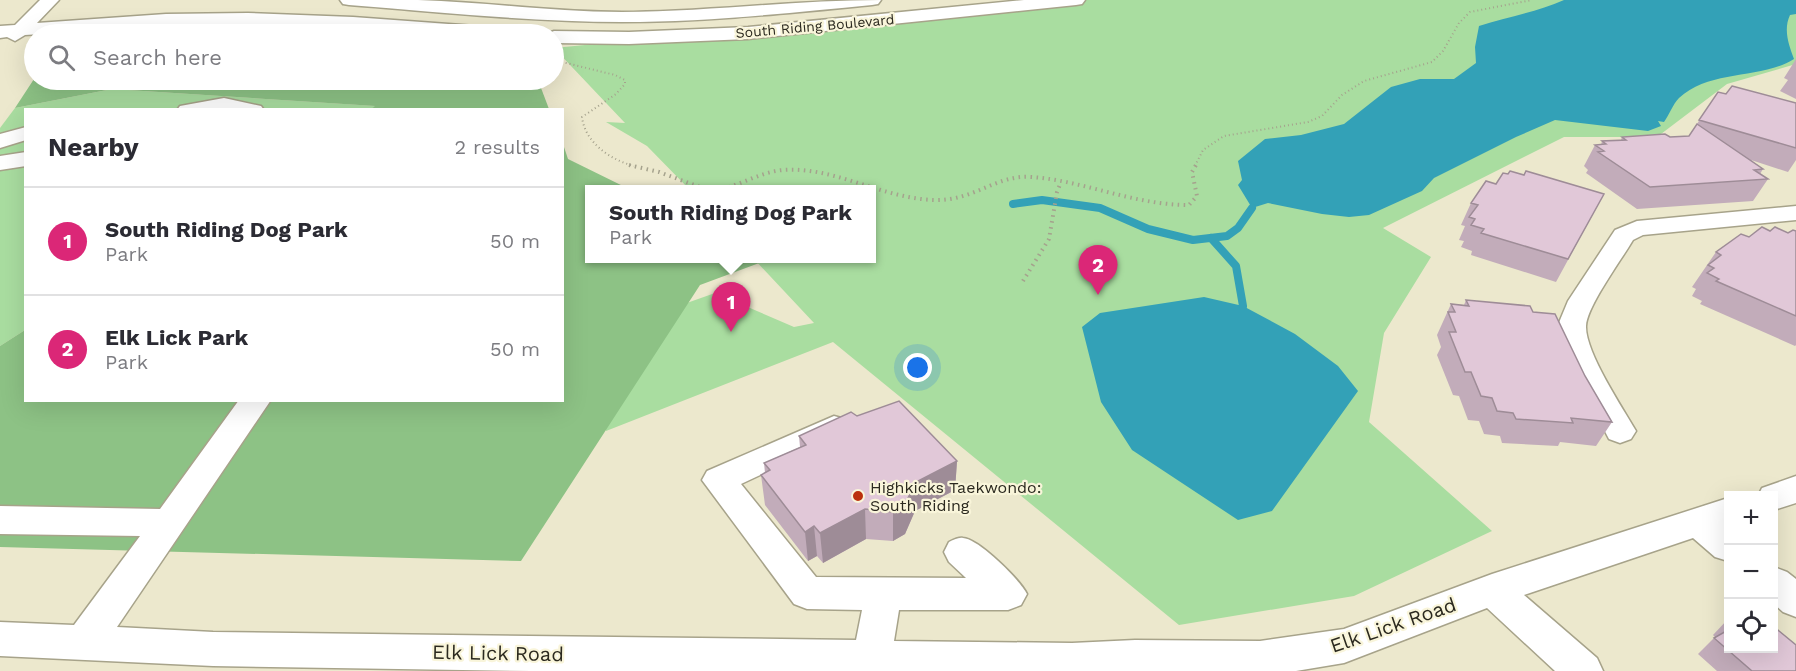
<!DOCTYPE html>
<html lang="en">
<head>
<meta charset="utf-8">
<style>
  :root { --surface:#fff; --page:#f7f7f7; --text:#2b2b33; --muted:#7c7c81; --line:#e1e1e2; --accent:#db2777 }
  body { margin:0; font-family:"Work Sans",sans-serif; background:var(--page); color:var(--text) }
  .controls { position:absolute; right:18px; bottom:18px; display:grid; overflow:hidden; border-radius:0px; box-shadow:0 6px 24px #0002 }
  .controls button { width:54px; height:54px; display:grid; place-items:center; padding:0; border:0; border-bottom:2px solid var(--line); background:var(--surface); color:var(--text); font:30px sans-serif }
  .you { position:absolute; left:918px; top:368px; width:21px; height:21px; margin:-15px; border:4px solid #fff; border-radius:50%; background:#1a73e8; box-shadow:0 0 0 9px #1a73e833 }
  .badge { display:grid; place-items:center; width:39px; height:39px; border-radius:50%; background:var(--accent); color:#fff; font-size:20px; font-weight:700 }
  .pin { position:absolute; translate:-50% -50px; filter:drop-shadow(0 2px 3px #0008) }
  .pin::after { content:''; position:absolute; top:32px; width:21px; height:18px; background:inherit; clip-path:polygon(0 0,100% 0,50% 100%) }
  .popup { position:absolute; left:585px; top:185px; width:291px; height:78px; box-sizing:border-box; display:grid; place-content:center; border-radius:0px; background:var(--surface); filter:drop-shadow(0 2px 4px #0005); font-size:20px; white-space:nowrap; color:var(--muted) }
  .popup b { font-size:22px; color:var(--text) }
  .popup::after { content:''; position:absolute; left:50%; top:100%; margin-left:-12px; border:12px solid transparent; border-top-color:var(--surface) }
  .list { margin:0; padding:0; list-style:none }
  h2 { display:flex; justify-content:space-between; align-items:center; height:78px; margin:0; padding:0 24px; font-size:26px }
  h2 small { font-size:20px; font-weight:400; color:var(--muted) }
  .list li { display:grid; grid-template-columns:39px 1fr auto; gap:18px; align-items:center; box-sizing:border-box; height:108px; padding:0 24px; border-top:2px solid var(--line) }
  .list b { display:block; font-size:22px; white-space:nowrap }
  .list p { margin:0; font-size:20px; white-space:nowrap; color:var(--muted) }
  .list em { font-size:20px; font-style:normal; color:var(--muted) }
  .icon { flex:none; width:33px; height:33px; fill:none; stroke:currentColor; stroke-width:2; stroke-linecap:round; stroke-linejoin:round }
  .map { position:relative; flex:none; width:1796px; height:671px; overflow:hidden }
  .search { position:absolute; background:var(--surface); box-shadow:0 6px 24px #0002; left:24px; top:24px; width:540px; height:66px; display:flex; align-items:center; gap:15px; box-sizing:border-box; padding:0 21px; border-radius:33px; color:var(--muted); font-size:22px }
  .panel { position:absolute; background:var(--surface); box-shadow:0 6px 24px #0002; left:24px; top:108px; width:540px; height:294px; border-radius:0px }
  .map>svg:first-child { display:block }
</style>
</head>
<body>
<div class="map">
<svg width="1796" height="671" viewBox="0 0 1796 671">
  <rect width="100%" height="100%" fill="#ece8cd"/>
  <path fill="#a9dda0" d="M1046,0H1796V64L1727,84L1657,137H1564L1383,228L1431,257L1384,333L1369,422L1492,531L1354,596L1179,625L833,342L606,431L591,337L715,293L794,327L814,323L754,259L872,258V190L689,189L647,146L606,122L625,123L554,48Z
    M112,89L376,106L370,110H26L25,330L0,346V128L15,108Z"/>
  <path fill="#8dc285" d="M34,79L538,80L549,109L370,110L375,106L112,89L15,108Z
    M563,144L568,159L629,189L590,190V258L770,259L700,285L521,561L0,547V346L25,330L26,400H562Z"/>
  <path fill="#33a1b7" d="M1564,0H1796V14L1790,15C1783,30 1789,45 1794,59C1760,80 1710,69 1679,98C1673,104 1669,115 1664,122L1658,121L1661,126L1648,131L1555,120L1516,137L1434,178L1422,191L1369,215L1349,217L1322,214L1268,203L1252,208L1238,185L1242,180L1238,161L1265,139L1301,135L1344,124L1391,87L1420,79H1454L1476,63L1475,47L1479,26C1507,17 1537,12 1564,0Z
    M1204,297L1243,306L1295,334L1338,366L1358,391L1272,511L1238,520L1132,450L1101,402L1082,327L1100,313Z"/>
  <g fill="none" stroke-linecap="round" stroke-linejoin="round">
    <path stroke="#33a1b7" stroke-width="8" d="M1013,204L1042,200L1100,208L1148,229L1193,240L1227,236L1238,228L1252,208
      M1211,238L1236,266L1243,306"/>
    <defs>
      <path id="minor" d="M40,0H59L37,23L166,14L248,13L353,17L503,28L510,30L512,34H430L290,24H207L41,34L25,35L15,41L7,37L0,38V26L15,25Z
        M340,0C366,0 392,0 418,0C486,2 553,12 622,12C708,12 794,0 881,0L878,4L872,5C789,13 706,22 622,22C531,22 440,12 349,5L343,4Z
        M1024,0H1085L1082,4L1076,5L748,39L629,44L554,43V34H546L554,31L629,32L748,27Z
        M224,98L261,106L264,110H177L180,106Z
        M26,127V140L0,148V134Z
        M26,152V166L0,170V156Z
        M1796,206V220L1643,235L1633,240C1622,259 1587,306 1586,326C1585,352 1622,407 1636,431L1631,439L1620,443L1609,439L1562,349L1558,325L1568,301L1615,230L1637,221Z
        M239,400H271L117,627L213,632L856,640L862,610L807,609L794,604L702,480L707,471L834,416L845,419L850,427L845,435L741,484L816,577L966,578L949,562L944,552L949,542C953,540 959,537 963,538C979,539 1020,580 1027,594L1021,605L1008,610H899L894,641L1072,643L1135,640L1260,641L1344,629L1492,574L1728,498V561L1715,557L1693,538L1524,595L1597,658L1603,671H1555L1487,608L1344,663L1296,671H531L213,666L0,656V622L74,625L140,536L0,534V506L160,509Z
        M1796,476V503L1774,510V496H1758L1762,488Z
        M1774,567L1787,572L1796,579V617L1783,612L1774,604Z"/>
    </defs>
    <use href="#minor" stroke="#a7a38a" stroke-width="3"/>
    <path stroke="#a5a28d" stroke-width="2" stroke-dasharray="1 3" stroke-linecap="butt" d="M554,60L615,75L625,80V84L616,94L582,117C585,143 611,160 634,166
      M1195,166L1203,150L1224,136L1308,122L1322,116L1342,95L1364,81L1432,62L1443,51L1459,23L1470,12L1532,0"/>
    <path stroke="#a5a28d" stroke-width="4" stroke-dasharray="1.5 4.5" stroke-linecap="butt" d="M629,165L659,172L708,190
      M717,190C739,186 760,172 783,170C834,166 883,199 935,200C974,201 997,174 1032,177C1085,181 1133,205 1189,205L1197,196L1192,172L1196,165
      M1023,281L1049,239L1057,192L1061,182"/>
    <use href="#minor" fill="#fff" fill-rule="evenodd"/>
  </g>
  <path fill="#c2acba" d="M1796,59V99L1780,91L1788,80L1784,78Z
    M1718,92L1726,94L1796,103V160L1788,172L1751,160L1763,169L1760,174L1768,179L1753,201L1637,209L1586,173L1588,170L1584,166L1595,145H1601L1602,141L1621,140L1622,137H1670L1689,136Z
    M1508,174L1524,175L1604,194L1556,282L1471,255L1472,251L1461,247L1464,241L1459,240L1465,226L1461,225L1471,203Z
    M1770,231L1788,233L1796,231V345L1795,346L1700,304L1702,301L1692,296L1696,289L1692,287L1716,252L1749,237Z
    M1466,300L1533,312L1585,376L1612,422L1596,446L1560,442L1558,446L1502,443L1500,436L1484,434L1479,421L1468,420L1459,396L1453,395L1437,355L1441,347L1437,335L1451,304L1464,305Z
    M857,416L957,461L955,490L915,511L905,534L893,541L866,539L823,563L817,556L808,561L765,505L761,475L765,473L764,463L800,447L799,436Z
    M1728,619V648L1796,671H1717L1698,654L1715,637L1713,635Z"/>
  <path fill="#9e8c97" d="M957,461L955,490L915,511L905,534L893,541V512L916,482Z
    M865,509L866,539L823,563L820,533Z
    M814,526L817,556L808,561L805,532Z"/>
  <path fill="#e1c8d8" stroke="#9e8c97" stroke-width="1.5" d="M1732,86L1796,103V148L1699,120L1718,92L1726,94Z
    M1697,124L1763,169L1754,170L1768,179L1650,187L1598,152L1604,151L1595,145L1606,144L1602,141L1626,140L1622,137L1665,134L1670,137L1689,136Z
    M1510,171L1524,175L1526,171L1604,194L1568,259L1481,233L1484,229L1471,225L1475,219L1469,217L1478,205L1471,203L1486,181L1496,184L1503,173L1508,174Z
    M1762,227L1770,231L1775,227L1788,233L1793,230L1796,231V316L1716,281L1719,279L1707,273L1714,268L1708,265L1721,255L1716,252L1741,234L1749,237Z
    M1466,300L1530,306L1533,312L1555,314L1585,376L1612,422L1571,418L1573,423L1516,419L1513,413L1497,411L1492,398L1481,396L1471,372H1465L1449,332H1456L1448,312H1455L1451,304L1469,306Z
    M899,401L957,461L916,482L905,504L893,512L865,509L820,533L814,526L805,532L761,475L770,470L764,463L806,445L799,436L851,412L857,416Z
    M1773,626L1796,645V671H1752L1714,638L1728,630V648H1773Z"/>
  <circle fill="#bb300d" stroke="#f9f5da" stroke-width="2" cx="858" cy="496" r="6"/>
  <g text-anchor="middle" stroke-width="4.5" stroke-linejoin="round" paint-order="stroke">
    <g font-size="14" fill="#2b291f" stroke="#f9f5da">
      <text transform="translate(815 26) rotate(-5)" y="5">South Riding Boulevard</text>
    </g>
    <g font-size="16" fill="#2b291f" stroke="#f9f5da" text-anchor="start">
      <text x="870" y="493">Highkicks Taekwondo:<tspan x="870" dy="18">South Riding</tspan></text>
    </g>
    <g font-size="20" fill="#2b291f" stroke="#f9f5da">
      <text transform="translate(1393 625) rotate(-19)" y="7">Elk Lick Road</text>
      <text transform="translate(498 653) rotate(1)" y="7">Elk Lick Road</text>
    </g>
  </g>
</svg>
<div class="controls">
<button>+</button>
<button>−</button>
<button><svg class="icon" aria-label="locate" viewBox="0 0 24 24"><circle cx="12" cy="12" r="6"/><path d="M12 2v4M12 18v4M2 12h4M18 12h4"/></svg></button>
</div>
<div class="you"></div>
<div class="pin badge" style="left:731px;top:332px">1</div>
<div class="popup"><b>South Riding Dog Park</b>Park</div>
<div class="pin badge" style="left:1098px;top:295px">2</div>
<div class="search"><svg class="icon" aria-label="search" viewBox="0 0 24 24"><circle cx="10" cy="10" r="6"/><path d="M15 15l6 6"/></svg>Search here</div>
<section class="panel">
<h2>Nearby<small>2 results</small></h2>
<ul class="list">
<li><span class="badge">1</span><div><b>South Riding Dog Park</b><p>Park</p></div><em>50 m</em></li>
<li><span class="badge">2</span><div><b>Elk Lick Park</b><p>Park</p></div><em>50 m</em></li>
</ul>
</section>
</div>
</body>
</html>
